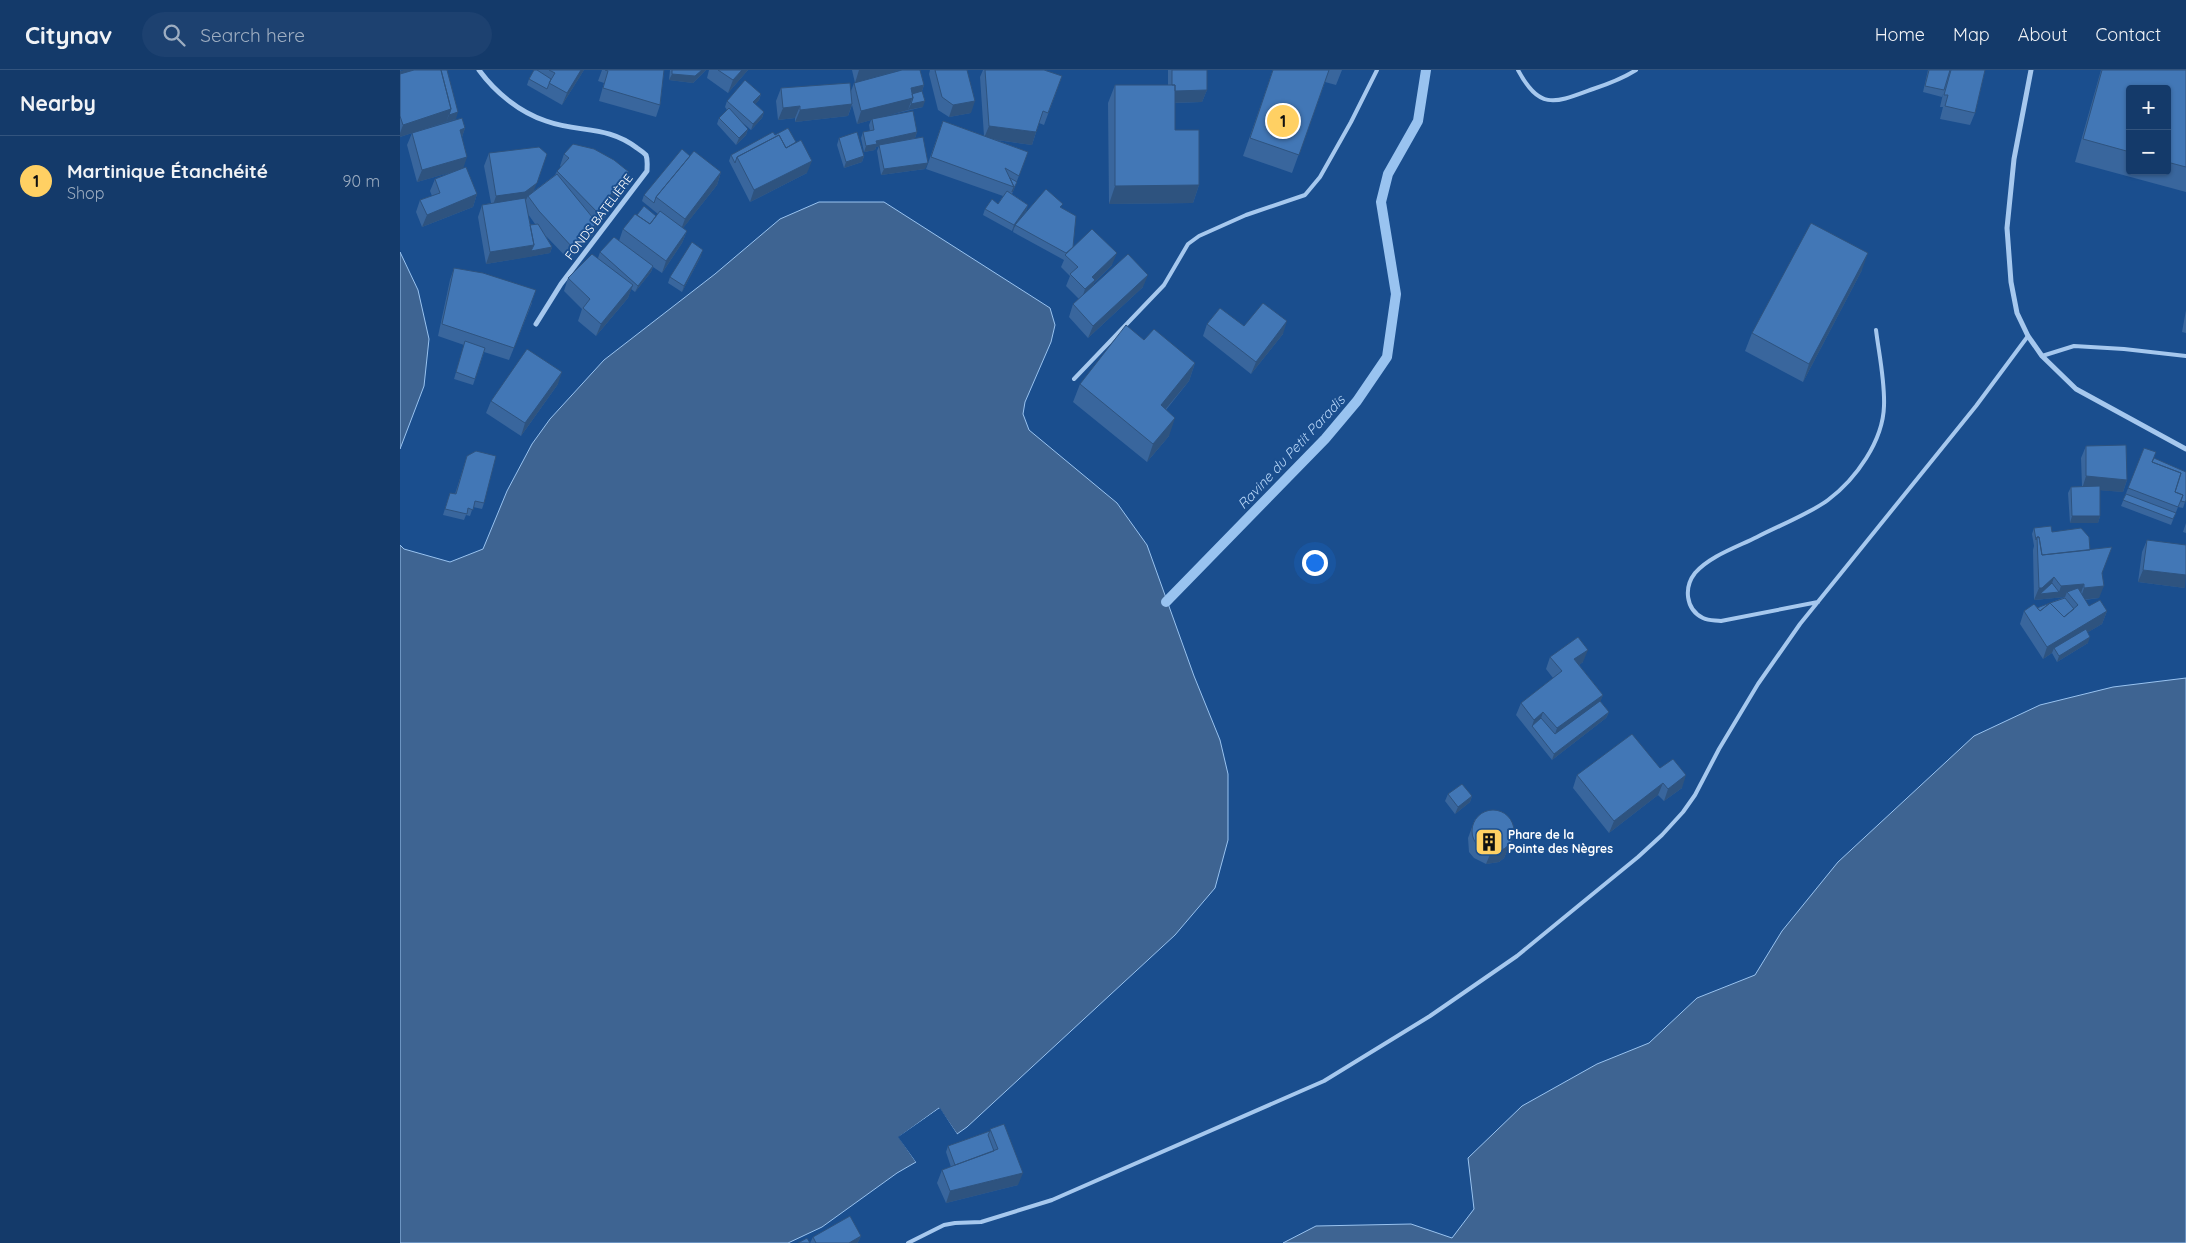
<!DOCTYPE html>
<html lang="en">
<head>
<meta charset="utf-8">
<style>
  :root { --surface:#143a6a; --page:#1d4170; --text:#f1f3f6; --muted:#9dadc1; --line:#33547e; --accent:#ffd063 }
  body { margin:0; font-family:Quicksand,sans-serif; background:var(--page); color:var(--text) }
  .controls { position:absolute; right:15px; top:15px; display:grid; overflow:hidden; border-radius:5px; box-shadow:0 1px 4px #0004 }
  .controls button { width:45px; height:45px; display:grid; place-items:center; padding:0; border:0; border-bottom:1px solid var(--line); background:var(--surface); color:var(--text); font:25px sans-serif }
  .you { position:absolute; left:914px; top:492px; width:18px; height:18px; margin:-12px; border:4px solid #fff; border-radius:50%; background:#1a73e8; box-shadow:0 0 0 8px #1a73e833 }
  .badge { display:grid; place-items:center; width:32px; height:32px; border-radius:50%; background:var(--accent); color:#111; font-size:16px; font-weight:700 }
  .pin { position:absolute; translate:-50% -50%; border:2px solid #fff; box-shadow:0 1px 5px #0006 }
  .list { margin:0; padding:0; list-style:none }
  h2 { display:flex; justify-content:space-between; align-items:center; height:65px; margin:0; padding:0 20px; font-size:21px }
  h2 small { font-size:16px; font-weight:400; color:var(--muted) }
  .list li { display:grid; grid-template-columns:32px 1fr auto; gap:15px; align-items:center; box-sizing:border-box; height:90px; padding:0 20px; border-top:1px solid var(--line) }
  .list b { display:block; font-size:19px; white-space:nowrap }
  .list p { margin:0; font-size:16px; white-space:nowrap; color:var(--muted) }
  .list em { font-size:16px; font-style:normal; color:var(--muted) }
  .icon { flex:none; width:28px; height:28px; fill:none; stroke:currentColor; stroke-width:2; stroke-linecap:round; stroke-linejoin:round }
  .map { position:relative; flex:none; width:1786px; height:1173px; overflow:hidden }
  header { display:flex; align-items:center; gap:30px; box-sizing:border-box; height:70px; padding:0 25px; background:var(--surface); border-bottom:1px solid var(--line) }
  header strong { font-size:24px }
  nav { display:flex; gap:28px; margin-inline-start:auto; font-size:18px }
  .search { width:350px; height:45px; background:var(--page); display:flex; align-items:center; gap:12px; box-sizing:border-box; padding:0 18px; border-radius:28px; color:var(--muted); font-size:19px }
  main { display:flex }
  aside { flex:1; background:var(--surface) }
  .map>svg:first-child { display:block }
</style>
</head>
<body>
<header>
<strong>Citynav</strong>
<div class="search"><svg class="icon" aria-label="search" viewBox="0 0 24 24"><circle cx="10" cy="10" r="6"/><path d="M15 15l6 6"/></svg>Search here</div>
<nav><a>Home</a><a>Map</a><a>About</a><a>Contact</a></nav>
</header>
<main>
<aside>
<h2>Nearby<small></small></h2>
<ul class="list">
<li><span class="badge">1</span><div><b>Martinique Étanchéité</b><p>Shop</p></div><em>90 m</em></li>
</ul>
</aside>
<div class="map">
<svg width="1786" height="1173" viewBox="0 0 1786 1173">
  <rect width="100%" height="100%" fill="#1a4e8e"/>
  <path fill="#3e6492" stroke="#99c3f0" d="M419,132H484L650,238L655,255L651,272L625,332L623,344L629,360L717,433L747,475L794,606L820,670L828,704V770L815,818L775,865L567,1057L557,1064L539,1038L499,1067L516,1092L497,1103L422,1157L388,1173H0V475L4,479L50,492L83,479L107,421L132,374L150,349L204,290L315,204L380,149Z
    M0,182L18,220L29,269L24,316L0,379Z
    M1786,608V1173H883L916,1156L1011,1154L1052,1168L1074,1139L1068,1088L1122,1036L1197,994L1249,973L1297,928L1355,905L1382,861L1438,792L1574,666L1640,635L1713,617Z"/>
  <path fill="#1a4e8e" d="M540,1038L557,1064L555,1065L539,1042L511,1061L502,1068L518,1091L516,1092L498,1067Z"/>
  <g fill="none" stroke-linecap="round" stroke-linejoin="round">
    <path stroke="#99c3f0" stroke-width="10" d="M766,532L925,369L957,331L987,287L996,224L981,132L988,104L1018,51L1026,0"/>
    <path stroke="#a6c8ee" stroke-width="4" d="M1118,0C1140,41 1155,33 1193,19C1208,14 1222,9 1236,0
      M1642,286L1674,276L1724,279L1786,286
      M674,309L764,215L788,174L799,166L846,145L905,125L920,107L951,52L977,0
      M1418,532L1321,551C1315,550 1309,551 1303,548C1285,539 1284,517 1295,503C1310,486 1337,477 1357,467C1378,456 1409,444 1428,430C1456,409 1483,371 1484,336C1485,311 1479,284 1476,260
      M508,1173L544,1155L555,1153L581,1152L652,1130L924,1011L1030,946L1117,886L1238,787L1262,765L1283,742L1295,725L1319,679L1358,614L1400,554L1576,336L1628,266"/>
    <path stroke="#a6c8ee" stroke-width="5" d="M79,0C95,22 119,42 146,51C179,63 207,55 237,78C240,80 244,83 246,85C248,90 247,96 247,101L161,214L136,254
      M1631,0L1614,89L1607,158L1611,212L1617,243L1628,266L1642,286L1676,319L1786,379"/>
  </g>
  <path fill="#39669d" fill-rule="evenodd" d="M0,0L56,49L13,63L65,58L62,67L63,98L77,124L73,137L22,157L16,142L20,130L32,126L30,121L35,109L52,102L17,112L7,75L12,63L0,67Z
    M134,0H184L162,35L127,15L129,9Z
    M202,0H264L260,35L256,47L199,31L204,13L198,11Z
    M270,0H306L293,13L269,10Z
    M309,0H348L328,23L307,8Z
    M452,0H499L455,13Z
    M530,0H567L571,43L549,47L538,40L529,4Z
    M583,0H644L662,6L644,55L639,53L632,75L596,70L628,82L612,124L628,135L626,141L620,149L661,138L673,177L712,195L694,213L693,216L743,217L688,268L669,247L673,234L679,229L666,216L670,206L661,197L664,190L613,162L614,157L612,161L583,145L585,139L598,134L603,126L526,99L543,51L584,66L580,7Z
    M768,0H807V20L802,32L775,33V60L799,115L793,133L709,134L708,33L715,15H768Z
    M873,0H942L936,15L925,12L892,103L843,86Z
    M1528,0H1585L1575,43L1570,55L1540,49L1543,37H1540L1543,24L1542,27L1523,22Z
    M1701,0H1786V122L1675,92ZM1730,19H1767V101H1730Z
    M454,13L524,15L522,21L523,37L481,47L517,62L515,68L525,99L481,105L477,81L479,76L476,77L475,80L464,82L461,68L463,62L470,61L469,55L471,50L457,54L452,35L448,46L395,52V48L378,50L376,31L381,18L451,21Z
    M361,24L359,30L355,34L364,42L362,48L351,60L342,52L348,59L346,65L336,75L317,54L319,48L327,40L325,37L327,31Z
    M375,65L407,103L350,132L329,91L331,85Z
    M439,68L464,86L462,92L444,98L437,75Z
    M89,83L134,121L155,105L157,101L161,97L160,96L164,84L224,114L211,130L213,132L208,144L196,156L193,165L169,190L146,166L152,177L150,183L86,194L78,147L82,135L91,133L84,96ZM128,144L135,154L130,155Z
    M290,86L321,102L317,115L283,158L287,161L282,173L262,203L253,197L251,202L235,222L231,219L228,228L196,266L178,251L182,239L164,221L168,208L198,188L200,182L219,171L223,159L237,145L256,146L258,144L242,131L244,125Z
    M301,186L282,222L268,213L270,207Z
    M54,198L132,233L109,290L84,282L73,315L54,309L64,275L38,266L50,210Z
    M1462,200L1403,312L1345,281L1352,263Z
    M1786,240V263L1782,262Z
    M807,254L883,264L851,304L803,266Z
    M744,270L795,293L789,311L766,340L769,366L747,392L673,332L680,314Z
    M158,314L121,366L86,343L91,331Z
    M1686,376L1727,410L1723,422L1700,420V446L1698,453H1670L1668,423L1671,417H1682L1681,388Z
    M1744,378L1754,388L1786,429L1783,438L1778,437L1771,455L1721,436Z
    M67,386L84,433L82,439L73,437L70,446L66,445L64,450L43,445L50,423L55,424Z
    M1786,453V463L1783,462Z
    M1634,458L1652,462L1690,480L1702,504L1699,528L1685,530L1689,536L1707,541L1702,554L1688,562V573L1657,592L1652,583L1643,589L1620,554L1624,541L1637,538L1665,527L1634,530L1633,480L1634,476L1632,464Z
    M1747,470L1785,518L1738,512L1742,482Z
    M1150,587L1183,592L1179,595L1203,625L1200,631L1209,642L1206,648L1152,690L1116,645L1121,633L1153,608L1146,599Z
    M1260,698L1282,718L1264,731L1258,725L1209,763L1173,718L1177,705Z
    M1048,724L1072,726L1070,732L1055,744L1045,731Z
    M1075,749L1114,764L1104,788L1099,792L1086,794L1074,788L1069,782L1068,768Z
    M590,1059L618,1115L546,1133L537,1113L542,1100L551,1097L546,1082L548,1076L590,1061Z
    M461,1166L458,1172L457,1173H410L413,1167Z"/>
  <path fill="#2e537f" d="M4,0H35L0,12V1Z
    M181,0H184L162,35L167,23Z
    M302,0H306L293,13L269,10L272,4Z
    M342,0H348L328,23L333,10Z
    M459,0H499L455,13Z
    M524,15L520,27L512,29L508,40L457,54L461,41L511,18Z
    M807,20L802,32L768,33L773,21Z
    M361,24L359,30L351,39L353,32Z
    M525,31L523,37L508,40L511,34Z
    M575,31L571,43L549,47L553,35Z
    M452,34L448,46L395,52L400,40Z
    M400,36L395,48L378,50L383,38Z
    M51,39L46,52L0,67V63L3,55Z
    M58,42L56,49L46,52L49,45Z
    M364,42L362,48L351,60L353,54Z
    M589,56L636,62L632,75L584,68Z
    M65,58L61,70L60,60Z
    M348,59L346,65L336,75L339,68Z
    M517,62L515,68L476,77L475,80L464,82L466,76L476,71Z
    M464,86L462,92L444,98L446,92Z
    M67,87L63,99L17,112L22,100Z
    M412,91L407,103L350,132L354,120Z
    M528,93L525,99L481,105L484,99Z
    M229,102L224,114L203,140L208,128Z
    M321,102L317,115L280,162L285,149Z
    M137,113L132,125L128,126L126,130L121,134L92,138L96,126Z
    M799,115L793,133L709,134L715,116Z
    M77,124L73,137L22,157L27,145Z
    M213,132L208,144L196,156L193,165L169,190L173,178L196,154L200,145Z
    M628,135L626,141L612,161L614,155Z
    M287,161L282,173L262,203L266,191Z
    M134,175L129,187L86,194L90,182Z
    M152,177L150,183L129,187L131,181Z
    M303,180L301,186L282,222L284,216Z
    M717,183L712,195L694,213L691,222L681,231L685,219L692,207Z
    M1468,183L1462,200L1403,312L1409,294Z
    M253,196L251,202L235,222L238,216Z
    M748,205L743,217L688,268L693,256Z
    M233,215L228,228L196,266L201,254Z
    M887,251L883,264L851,304L856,292Z
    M795,293L789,311L754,353L761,335Z
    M162,302L158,314L121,366L125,353Z
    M775,348L769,366L747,392L753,374Z
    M1686,406L1727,410L1723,422L1682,419Z
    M1672,446H1700L1698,453H1670Z
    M1743,500L1786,505L1785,518L1738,512Z
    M1654,507L1650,520L1659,522L1661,516L1684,514L1680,526L1667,522L1665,527L1634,530L1639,518Z
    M1704,516L1699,528L1680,530L1684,518Z
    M1707,541L1702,554L1656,581L1654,578L1652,583L1643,589L1647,577Z
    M1690,567L1688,573L1657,592L1659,586Z
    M1188,580L1183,592L1170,602L1174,589Z
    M1203,625L1198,638L1153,670L1157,658Z
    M1143,642L1139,655L1132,656L1134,650Z
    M1209,642L1206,648L1152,690L1154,684Z
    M1286,705L1282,718L1264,731L1268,719Z
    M1263,713L1258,725L1209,763L1214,751Z
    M1072,726L1070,732L1055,744L1058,737Z
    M1114,764L1104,788L1099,792L1086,794L1091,782Z
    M623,1103L618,1115L546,1133L550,1121Z
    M461,1166L458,1172L457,1173H449Z"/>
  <path fill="#4277b6" stroke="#2e537f" d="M14,0H41L51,39L3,55L0,46V4Z
    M41,0H47L58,42L49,45L51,39Z
    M134,0H137L151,9L147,19L129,9Z
    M149,0H181L167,23L149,13L155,3Z
    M205,0H264L260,35L203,18L208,1Z
    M272,0H302L295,6L272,4Z
    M318,0H342L333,10Z
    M502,0H520L524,15L511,18L513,28L461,41L454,13Z
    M535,0H567L575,31L553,35L542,27Z
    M585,0H644L662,6L648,43L643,41L636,62L589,56Z
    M772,0H807V20L775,21V15H772Z
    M873,0H929L899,85L850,68Z
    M1529,0H1550L1544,20L1525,16Z
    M1551,0H1585L1575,43L1545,36L1548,25H1544Z
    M1702,0H1786V97L1767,92V19H1730V82L1683,69Z
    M345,10L361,24L353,32L364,42L353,54L327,31Z
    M450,13L452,34L400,40V36L383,38L381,18Z
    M715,15H775V60H799V115L715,116Z
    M522,21L525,31L511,34L513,28L512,24Z
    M329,38L348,59L339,68L319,48Z
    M513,41L517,62L476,71L477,74L466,76L463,62L474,60L472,49Z
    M62,48L65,58L60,60L67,87L22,100L12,63Z
    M543,51L628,82L619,106L605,98L614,117L531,87Z
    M388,58L396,72L386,78L379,65L337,87L335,93L331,85L373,62L375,65Z
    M457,62L464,86L446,92L439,68Z
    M379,65L386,78L401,70L412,91L354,120L337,87Z
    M523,67L528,93L484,99L479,75Z
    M173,74L194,79L214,90L229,102L208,128L213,132L200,145L157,101L169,88L164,84Z
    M139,77L147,84L137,113L125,122L96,126L89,83Z
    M282,79L290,86L256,127L254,133L244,125Z
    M294,81L321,102L285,149L256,127Z
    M66,97L77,124L27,145L20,130L40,123L35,109Z
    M157,104L197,153L173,178L139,141L128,126Z
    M610,108L617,112L612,122L614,117Z
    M646,119L663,134L660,137L676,146L673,177L666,183L615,155Z
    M607,121L628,135L614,155L585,139L592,129L598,134Z
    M125,128L134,175L90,182L82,135Z
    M244,136L256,146L250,154L237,145Z
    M260,141L287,161L266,191L223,159L235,144L250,154Z
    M1411,153L1468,183L1409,294L1352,263Z
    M138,154L152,177L131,181L134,175L130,155Z
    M692,159L717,183L692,207L695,210L685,219L670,204L678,197L665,185Z
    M214,167L253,196L238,216L200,182Z
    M292,172L303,180L284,216L270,207Z
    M192,184L233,215L201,254L183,238L190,229L168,208Z
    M728,184L748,205L693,256L673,234Z
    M54,198L83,203L136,220L114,278L42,254Z
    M863,233L887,251L856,292L807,254L820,238L844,256Z
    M726,255L744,270L754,259L795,293L761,335L775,348L753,374L680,314Z
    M65,271L85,278L75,309L56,302Z
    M127,279L162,302L125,353L91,331Z
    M1726,375L1727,410L1686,406V376Z
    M1744,378L1756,382L1752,392L1781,403L1775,422L1783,425L1778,437L1728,418Z
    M76,381L96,386L84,433L75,431L73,440L68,438L67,444L45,439L50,423L56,424L67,386Z
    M1754,388L1786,402V430L1785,432L1781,431L1783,425L1775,422L1781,403L1752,392Z
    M1700,416V446H1672L1671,417Z
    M1726,424L1776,443L1773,449L1723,430Z
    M1651,456L1652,462L1681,458L1689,467L1690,480L1642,485L1639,467H1637L1636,470L1634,458Z
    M1637,467H1639L1642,485L1712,477L1702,503L1704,516L1684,518V514L1661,516L1654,507L1642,518H1639Z
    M1747,470L1786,475V505L1743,500Z
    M1652,513L1659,522L1640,524Z
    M1678,518L1689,536L1700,530L1707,541L1647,577L1624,541L1634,534L1640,541L1650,533L1664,547L1678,535L1667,522Z
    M1665,528L1674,539L1664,547L1650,533Z
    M1650,533L1640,541L1637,538Z
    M1686,559L1690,567L1659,586L1654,578Z
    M1178,567L1188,580L1174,589L1203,625L1157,658L1143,642L1134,650L1121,633L1162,601L1150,587Z
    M1200,631L1209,642L1154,684L1132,656L1141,648L1155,664Z
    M1232,664L1260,698L1273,689L1286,705L1268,719L1263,713L1214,751L1177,705Z
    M1062,714L1072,726L1058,737L1048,724Z
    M1072 761a21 21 0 1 1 42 0a21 21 0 1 1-42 0Z
    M604,1054L623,1103L550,1121L542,1100L598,1079L590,1059Z
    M590,1061L588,1065L594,1081L555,1095L548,1076Z
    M450,1146L461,1166L449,1173H416L413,1167Z
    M407,1168L410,1173H398Z"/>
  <defs>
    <symbol id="building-square" viewBox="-11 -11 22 22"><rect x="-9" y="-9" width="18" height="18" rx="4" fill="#ffd063" stroke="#1a4e8e"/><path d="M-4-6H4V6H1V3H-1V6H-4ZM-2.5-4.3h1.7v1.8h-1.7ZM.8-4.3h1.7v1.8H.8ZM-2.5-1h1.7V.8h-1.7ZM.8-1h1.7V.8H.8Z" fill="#111"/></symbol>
  </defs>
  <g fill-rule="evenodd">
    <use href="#building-square" x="1073" y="756" width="32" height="32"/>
  </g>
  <g text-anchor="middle" stroke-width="4" stroke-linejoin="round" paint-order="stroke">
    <g font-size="12" fill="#fff" stroke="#1a4e8e">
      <text transform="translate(199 147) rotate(-53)" y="4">FONDS BATELIÈRE</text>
    </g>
    <g font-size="12" font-weight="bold" fill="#fff" stroke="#1a4e8e" text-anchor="start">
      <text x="1108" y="769">Phare de la<tspan x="1108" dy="14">Pointe des Nègres</tspan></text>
    </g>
    <g font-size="14" font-style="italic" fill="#b2d2f5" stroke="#1a4e8e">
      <text transform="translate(891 382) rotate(-47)" y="5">Ravine du Petit Paradis</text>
    </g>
  </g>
</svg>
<div class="controls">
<button>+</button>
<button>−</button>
</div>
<div class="you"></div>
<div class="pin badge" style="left:883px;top:51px">1</div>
</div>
</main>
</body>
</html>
